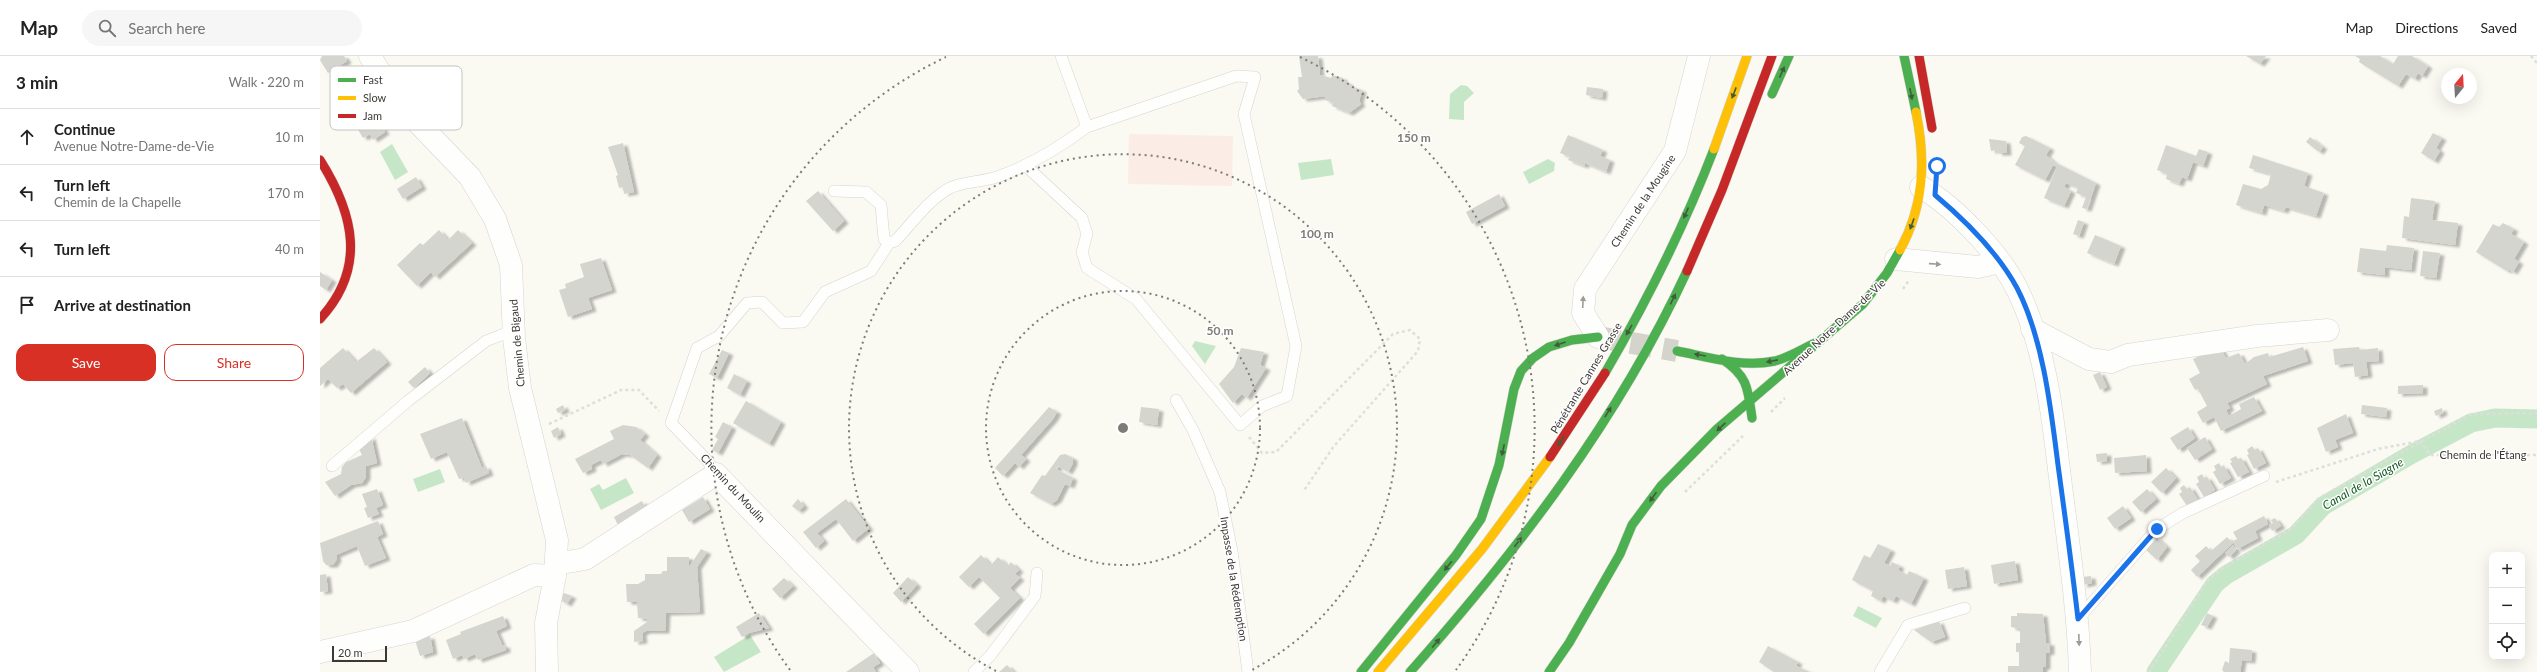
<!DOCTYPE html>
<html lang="en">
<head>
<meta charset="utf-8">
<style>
  :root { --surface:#fff; --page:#f6f6f6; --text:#222; --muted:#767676; --line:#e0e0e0; --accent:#d93025 }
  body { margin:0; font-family:Lato,sans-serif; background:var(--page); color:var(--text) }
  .controls { position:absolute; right:12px; bottom:12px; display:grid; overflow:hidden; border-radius:8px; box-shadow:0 4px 16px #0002 }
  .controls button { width:36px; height:36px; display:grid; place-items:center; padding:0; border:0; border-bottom:1px solid var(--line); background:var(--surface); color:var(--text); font:20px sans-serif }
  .compass { position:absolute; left:2121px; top:12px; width:36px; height:36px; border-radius:50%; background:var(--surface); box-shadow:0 4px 16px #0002; rotate:18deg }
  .scale { position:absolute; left:12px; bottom:10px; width:55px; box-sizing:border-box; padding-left:4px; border:2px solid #3c3934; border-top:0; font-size:11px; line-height:14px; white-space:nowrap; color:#3c3934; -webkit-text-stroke:3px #fff; paint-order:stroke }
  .stop { position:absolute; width:12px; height:12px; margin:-9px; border:3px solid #1a73e8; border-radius:50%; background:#fff }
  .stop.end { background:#1a73e8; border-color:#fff; box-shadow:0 1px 4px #0008 }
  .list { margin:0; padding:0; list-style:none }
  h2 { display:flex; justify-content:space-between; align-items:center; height:52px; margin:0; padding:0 16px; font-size:17px }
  h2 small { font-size:13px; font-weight:400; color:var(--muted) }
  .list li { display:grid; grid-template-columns:26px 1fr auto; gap:12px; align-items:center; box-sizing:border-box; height:56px; padding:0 16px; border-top:1px solid var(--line) }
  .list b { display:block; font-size:15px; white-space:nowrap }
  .list p { margin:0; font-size:13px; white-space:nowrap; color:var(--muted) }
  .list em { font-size:13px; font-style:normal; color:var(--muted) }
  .actions { display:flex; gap:8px; padding:12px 16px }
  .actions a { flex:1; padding:9px 0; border:1px solid var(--accent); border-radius:12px; text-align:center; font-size:14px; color:var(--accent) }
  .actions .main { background:var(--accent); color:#fff }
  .icon { flex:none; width:22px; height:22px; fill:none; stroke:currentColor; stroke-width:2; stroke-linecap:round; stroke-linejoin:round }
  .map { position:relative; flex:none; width:2217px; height:616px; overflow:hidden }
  header { display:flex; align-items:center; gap:24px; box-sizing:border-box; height:56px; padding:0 20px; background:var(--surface); border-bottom:1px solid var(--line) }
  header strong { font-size:19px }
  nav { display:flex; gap:22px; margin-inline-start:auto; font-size:14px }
  .search { width:280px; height:36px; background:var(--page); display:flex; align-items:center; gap:10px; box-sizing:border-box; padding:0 14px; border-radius:22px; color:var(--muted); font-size:15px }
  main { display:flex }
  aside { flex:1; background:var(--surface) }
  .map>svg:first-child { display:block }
</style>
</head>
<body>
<header>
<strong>Map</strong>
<div class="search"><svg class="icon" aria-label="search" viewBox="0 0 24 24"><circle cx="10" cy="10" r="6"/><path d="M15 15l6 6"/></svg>Search here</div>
<nav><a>Map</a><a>Directions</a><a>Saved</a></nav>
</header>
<main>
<aside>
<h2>3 min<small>Walk · 220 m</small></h2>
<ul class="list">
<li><svg class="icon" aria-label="ahead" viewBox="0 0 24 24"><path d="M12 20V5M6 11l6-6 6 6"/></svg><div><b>Continue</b><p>Avenue Notre-Dame-de-Vie</p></div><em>10 m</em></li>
<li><svg class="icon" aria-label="left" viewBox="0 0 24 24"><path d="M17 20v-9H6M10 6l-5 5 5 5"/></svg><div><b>Turn left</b><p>Chemin de la Chapelle</p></div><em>170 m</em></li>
<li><svg class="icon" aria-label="left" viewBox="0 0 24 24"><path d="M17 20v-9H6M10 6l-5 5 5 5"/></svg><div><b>Turn left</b></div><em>40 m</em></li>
<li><svg class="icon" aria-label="arrive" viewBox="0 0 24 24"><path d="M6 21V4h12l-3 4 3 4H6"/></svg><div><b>Arrive at destination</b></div></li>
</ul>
<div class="actions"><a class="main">Save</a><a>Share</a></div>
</aside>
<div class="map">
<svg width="2217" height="616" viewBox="0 0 2217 616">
  <defs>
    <filter id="shadow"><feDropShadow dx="4.5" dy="2.5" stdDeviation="1" flood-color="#0004"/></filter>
  </defs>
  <rect width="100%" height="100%" fill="#faf9f2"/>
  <path fill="#fbece6" d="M809,78L913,80L912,130L808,128Z"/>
  <path fill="#c6e7c7" d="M1141,29L1147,30L1154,37L1144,46V64L1129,63L1130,38Z
    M72,88L88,116L75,124L60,96Z
    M1011,103L1014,119L981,124L978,107Z
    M1228,103L1235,107L1234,115L1209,128L1203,116Z
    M875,285L896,290L885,308L872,290Z
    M120,413L125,426L98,436L93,423Z
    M306,422L314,437L281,454L270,433L279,428L283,434Z
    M1538,550L1562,562L1556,572L1533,560Z
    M430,579L441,596L404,616L394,601Z"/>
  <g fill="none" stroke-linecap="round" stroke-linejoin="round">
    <path stroke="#c6e7c7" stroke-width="19" d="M1836,616L1895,528L1906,519L1976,479L2003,450L2092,398L2151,367L2175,362L2217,363"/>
  </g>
  <path fill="#d5d5cf" filter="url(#shadow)" d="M2,0H24L27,5L8,17L0,4Z
    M979,0H998L1000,19L1011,22L1012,19L1023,22V25L1029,27L1028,29L1042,34L1039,45L1041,48L1029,57L1012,50L1013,47L1005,44L1006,40L983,43L977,35L979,33L978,21H982Z
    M1926,0H1946L1940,8Z
    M2035,0H2060L2073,8L2078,0H2092L2108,10L2102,20L2098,17L2095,23L2086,18L2078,30L2039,6L2040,3Z
    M35,26L38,31L44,27L68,67L62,71L65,76L53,84L50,78L43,82L19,42L25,39L22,33Z
    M1267,31L1283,33L1282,42L1266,39Z
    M2113,77L2122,82L2116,92L2120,95L2114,105L2101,97Z
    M1248,79L1283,94L1280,100L1290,104L1286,116L1265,107L1264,110L1248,104L1250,101L1240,97Z
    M1706,80L1730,92L1726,99L1734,106L1776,127L1767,153L1762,152L1766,141L1756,137L1758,132L1746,127L1744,131L1751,135L1744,150L1724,142L1737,111L1733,109L1725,124L1695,109L1705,90L1699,87L1702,81Z
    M1990,81L2003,91L1999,96L1986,86Z
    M1669,83L1686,85L1687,97H1678L1677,94L1671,95Z
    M303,87L314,136L304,138L303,131L299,132L296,120L298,119L288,91Z
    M1846,89L1876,100L1879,93L1888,96L1883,110L1873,106L1867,123L1862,121L1859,128L1846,123L1847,118L1837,114Z
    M1933,99L1988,117L1984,130L2004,137L1996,160L1966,151L1964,155L1944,149L1942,157L1916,149L1923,128L1941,133L1948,129L1951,118L1929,112Z
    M96,121L102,131L83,143L77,133Z
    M498,135L524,165L513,175L486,145Z
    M1179,138L1185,150L1152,168L1146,156Z
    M2091,142L2115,145L2112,164L2138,167L2135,189L2082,182L2084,160L2089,161Z
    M1758,164L1764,166L1759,180L1753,178Z
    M2183,167L2194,173L2191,178L2204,186L2194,203L2199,206L2193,216L2188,213L2187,215L2156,196L2173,168L2179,171Z
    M119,174L128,184L138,174L152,187L115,221L111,216L97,230L77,209L100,187L103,189Z
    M1775,179L1801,190L1794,208L1767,197Z
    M2067,189L2094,192L2091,214L2065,211V219L2037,216L2040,192L2066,195Z
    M2103,195L2120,197L2116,222L2100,220Z
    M281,202L292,234L268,242L272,253L248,261L239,234L246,232L245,228L264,221L260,208Z
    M0,216L12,224L6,234L0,230Z
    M1983,291L1988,305L1943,320L1947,328L1907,347L1910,352L1906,354L1909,360L1921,353L1919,348L1934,341L1942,355L1901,375L1894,361L1883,367L1877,356L1887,350L1878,333L1875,334L1869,323L1880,317L1873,303L1895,292H1900L1906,302L1919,297L1925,308L1934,301L1948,297L1949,301Z
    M2039,291L2040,294L2058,292L2059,305L2046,306L2048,319L2035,321L2033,307L2015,309L2013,293Z
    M23,292L36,306L54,292L67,306L31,337L23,328L17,332L8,323L0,330V312Z
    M921,292L944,296L940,309L946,312L928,340L926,342L922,338L913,347L899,328L914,311Z
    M402,294L409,297L397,322L389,318Z
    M105,311L110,317L94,332L88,326Z
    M1780,316L1787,331L1780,334L1773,319Z
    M414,318L427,325L420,339L407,332Z
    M2103,329V337L2078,338V330Z
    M426,345L461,366L449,388L413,367Z
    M243,349L245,354L238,357L236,353Z
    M2042,349L2067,352L2066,361L2041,358Z
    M729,351L737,356L733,363L701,399L706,403L699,411L695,407L683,420L675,412Z
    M821,351L839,353L837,369L819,366Z
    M2122,352L2123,357L2116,360L2114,355Z
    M2026,358L2033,377L2015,384L2018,391L2006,396L1997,372Z
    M142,362L162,412L166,410L169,417L146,427L144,421L139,423L127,396L111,403L100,378Z
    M403,366L412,371L398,397L392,394L398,383L395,381Z
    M303,369L316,371L325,378L320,384L337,399L328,412L310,399L302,398L283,408L281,404L271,409L272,413L263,417L255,403L294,383L290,375Z
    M238,371L241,378L234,382L231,375Z
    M1868,371L1875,382L1858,394L1850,382Z
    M51,380L57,407L46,410V421L42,427L31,429L15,440L5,426L21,418L22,411L26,406L42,399L38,391Z
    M1885,381L1892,393L1875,404L1867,392Z
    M1932,390L1935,394L1938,392L1946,407L1934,413L1927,399L1929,398L1927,394Z
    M1787,397V405L1777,406L1776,398Z
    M745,398L753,402V407L748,416L738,410L736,413L753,422L750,430L745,428L737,444L731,448L710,437L722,419L725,420L740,399Z
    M1826,399L1827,415L1795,417L1794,402Z
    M1916,400L1918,403L1921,402L1929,416L1918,421L1910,407L1912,406L1910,403Z
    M1899,407L1901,411L1904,410L1911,422L1900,428L1893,416L1896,414L1894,410Z
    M1846,412L1856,422L1842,437L1831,426Z
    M1882,418L1884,422L1887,421L1895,434L1884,441L1876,428L1879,426L1877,421Z
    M1864,429L1867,433L1870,431L1878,444L1867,450L1859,438L1862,436L1860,432Z
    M57,433L63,449L56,452L59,458L48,462L44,452L47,451L42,438Z
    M1827,433L1836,443L1821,456L1812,446Z
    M383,441L390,453L369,466L362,454Z
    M478,443L484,450L478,455L472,450Z
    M526,443L549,472L533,485L516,463L497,477L504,485L496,492L483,476Z
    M322,445L327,454L299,471L294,461Z
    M1803,450L1811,462L1795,473L1787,462Z
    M1944,460L1948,468L1935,475L1938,482L1917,493L1913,485L1917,483L1913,476Z
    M1955,462L1961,470L1952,475L1949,469L1953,467L1951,464Z
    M58,465L63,478L57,481L66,502L45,510L37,490L16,499L17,503L13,509H6L3,505L0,487Z
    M1836,481L1847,491L1837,504L1826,494Z
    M1907,481L1913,487L1877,521L1871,514L1880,505L1875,500L1886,490L1891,495Z
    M1558,488L1571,494L1564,507L1570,510L1572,506L1580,510L1578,514L1587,519L1589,515L1604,522L1591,548L1576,540L1573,545L1563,540L1561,545L1551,540L1553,535L1532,524L1544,499L1550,502Z
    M1913,489L1916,494L1909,501L1905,497Z
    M381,493L387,496L377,511L380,556L346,557L345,575H326L322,577L323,585L314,586V575L327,566V563L318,562L317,546H307L306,528H318L325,524V518H341L343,515H347V501H369V511Z
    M661,499L671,509L678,501L688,510L691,506L699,514L695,518L700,522L690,532L700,542L664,578L654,568L680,542L659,521L649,531L639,521Z
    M1695,505L1698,524L1674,528L1671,509Z
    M1644,511L1647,530L1628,533L1625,514Z
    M6,518L8,535L0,536V519Z
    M1771,520L1772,527L1763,529L1762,521Z
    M588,521L597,529L581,546L573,537Z
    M464,522L473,530L460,542L452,533Z
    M244,537L252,540L247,548L240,544Z
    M439,557L449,572L429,577L422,581L416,571Z
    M1697,557L1723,558L1726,587H1730V596L1726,597V611H1723V616H1688V610H1699V596H1696V587H1700V573L1691,571V560H1697Z
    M1887,557L1893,560L1887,571L1881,569Z
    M183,560L187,570L176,575L182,589L186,590V594L158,604L155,598L144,603L142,599L133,603L126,584L141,578L140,576Z
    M1619,565L1625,581L1611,586L1594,574Z
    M110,580L113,596L100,600L95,584Z
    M1448,590L1478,606L1476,610L1490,616H1454L1439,606Z
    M1910,592L1932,594L1931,605L1922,604L1920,616H1904L1902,614L1905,605L1909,607Z
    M554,597L560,607L553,611L556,616H526Z
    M687,609L694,616H679Z"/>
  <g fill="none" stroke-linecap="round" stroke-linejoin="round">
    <path stroke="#d4d3cc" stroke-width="22" stroke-dasharray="22 11" stroke-linecap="butt" d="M1278,281L1357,295"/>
    <defs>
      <path id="lane" d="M705,109L762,162L767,178L762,196L767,212L816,243L920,369L942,350L967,340L976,290L924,58L935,21L916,20L767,71L741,0
        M514,135L546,136L561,149L564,183L569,187L575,185C590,170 604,149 622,137C637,125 659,127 677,121C709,110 740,91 767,71
        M856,344L873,374L900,436L912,495L928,616
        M12,410L88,345L166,285L194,274
        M396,418L387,404L351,367L377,292L399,280L427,247L442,246L463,267L483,266L505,236L551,215L569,187
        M1758,563L1837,473L1863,457L1944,420
        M654,616L670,600L715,540L717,517
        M1560,616L1588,569L1645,552"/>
      <path id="street" d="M50,0L78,46L150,121L175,163L191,209L194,282L200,332L237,484L235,520L226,567L227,616
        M1601,131C1635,151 1680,198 1697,233C1727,293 1733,365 1741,430C1749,492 1758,553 1760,616
        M1576,203L1658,211L1679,206
        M1712,273L1769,303L1791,306L1808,299L1937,280L2008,274
        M1278,281L1263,257L1265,233L1355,95L1379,0
        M236,508L265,503L396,418L588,616
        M0,596L93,575L214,519L235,520"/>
      <path id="fast" d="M1584,0L1596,56
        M1452,38L1469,0
        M1357,295C1388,301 1423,312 1455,305C1471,301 1485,291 1500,285
        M1402,303C1428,320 1428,333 1432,362
        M1285,317C1327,245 1364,171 1394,93
        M1041,616L1136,499L1161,463L1179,409L1194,333L1201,315L1213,302L1229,291L1252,284L1278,281
        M1090,616C1198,494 1298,364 1367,215
        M1229,616L1249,587L1300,498L1312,469L1341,430L1397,373L1543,248L1567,217L1580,194"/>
      <path id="slow" d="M1394,93L1427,0
        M1580,194C1604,150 1606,105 1596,56
        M1058,616L1162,493L1230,401"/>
      <path id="jam" d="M1599,0L1612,72
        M0,104C34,158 47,212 0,263
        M1367,215L1402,134L1452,0
        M1230,401L1285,317"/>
    </defs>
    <use href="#lane" stroke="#d6d4cf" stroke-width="12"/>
    <use href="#street" stroke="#d6d4cf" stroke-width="23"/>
    <use href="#fast" stroke="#d6d4cf" stroke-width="10"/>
    <use href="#slow" stroke="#d6d4cf" stroke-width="10"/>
    <use href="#jam" stroke="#d6d4cf" stroke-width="10"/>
    <path stroke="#dfdedc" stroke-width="2.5" stroke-dasharray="3 3" stroke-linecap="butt" d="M2211,0L2217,7
      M1583,233L1589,224
      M1451,356L1465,342
      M229,368L301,334H319L339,355
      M929,381L942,397L956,396L1073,278L1090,274L1100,283L1098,295L1014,390L983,436
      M1956,426L2058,393L2100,385L2110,399H2217
      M1365,436L1423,380
      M1829,616L1888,524L1907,509L1971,473L1999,442L2151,358L2217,357"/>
    <use href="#lane" stroke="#fefefd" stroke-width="11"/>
    <use href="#street" stroke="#fefefd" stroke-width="22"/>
    <use href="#fast" stroke="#4caf50" stroke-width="9"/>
    <use href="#slow" stroke="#ffc107" stroke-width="9"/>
    <use href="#jam" stroke="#c62828" stroke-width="9"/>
  </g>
  <defs><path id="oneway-solid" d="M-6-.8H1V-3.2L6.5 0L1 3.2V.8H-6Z"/></defs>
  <g fill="#415c3c">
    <use href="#oneway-solid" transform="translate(1462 16) rotate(-66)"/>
    <use href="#oneway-solid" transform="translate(1414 37) rotate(111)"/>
    <use href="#oneway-solid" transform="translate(1591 38) rotate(79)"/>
    <use href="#oneway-solid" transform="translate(1366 157) rotate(114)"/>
    <use href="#oneway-solid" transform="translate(1592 168) rotate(110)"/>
    <use href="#oneway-solid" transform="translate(1353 243) rotate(-64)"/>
    <use href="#oneway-solid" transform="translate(1309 274) rotate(120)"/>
    <use href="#oneway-solid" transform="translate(1240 288) rotate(161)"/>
    <use href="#oneway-solid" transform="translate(1380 299) rotate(-170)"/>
    <use href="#oneway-solid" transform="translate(1452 305) rotate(169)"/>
    <use href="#oneway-solid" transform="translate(1288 356) rotate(-58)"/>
    <use href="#oneway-solid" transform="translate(1401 371) rotate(137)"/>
    <use href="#oneway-solid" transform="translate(1241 385) rotate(123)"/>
    <use href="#oneway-solid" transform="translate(1183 394) rotate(102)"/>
    <use href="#oneway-solid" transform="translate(1333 441) rotate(125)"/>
    <use href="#oneway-solid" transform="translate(1198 486) rotate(-53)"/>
    <use href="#oneway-solid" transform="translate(1128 510) rotate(129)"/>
    <use href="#oneway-solid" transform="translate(1116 587) rotate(-50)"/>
  </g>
  <g fill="#9d9c98">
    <use href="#oneway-solid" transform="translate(1615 208) rotate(4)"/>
    <use href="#oneway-solid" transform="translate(1263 246) rotate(-87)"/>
    <use href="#oneway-solid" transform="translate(1759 584) rotate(88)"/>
  </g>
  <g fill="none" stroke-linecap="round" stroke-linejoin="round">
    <path stroke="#1a73e8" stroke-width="5" d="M1617,110L1615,139C1646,165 1678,197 1697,232C1723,282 1731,353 1738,409C1745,460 1752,511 1758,563L1837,473"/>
  </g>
  <g fill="none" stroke="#7e7c76" stroke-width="2" stroke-dasharray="2 4">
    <circle cx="803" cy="372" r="137"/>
    <path d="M676 615A274 274 0 1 1 930 615"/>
    <path d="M470 614A411 411 0 0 1 626 1M980 1A411 411 0 0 1 1136 614"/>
  </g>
  <g text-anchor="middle" stroke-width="3" stroke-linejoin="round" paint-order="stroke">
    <g font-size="11" fill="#3c3934" stroke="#fff">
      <text transform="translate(1323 145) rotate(-57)" y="4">Chemin de la Mougine</text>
      <text transform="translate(1514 271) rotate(-43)" y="4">Avenue Notre-Dame-de-Vie</text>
      <text transform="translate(197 287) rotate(-95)" y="4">Chemin de Bigaud</text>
      <text transform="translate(1266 322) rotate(-59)" y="4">Pénétrante Cannes Grasse</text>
      <text x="2163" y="403">Chemin de l'Étang</text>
      <text transform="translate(413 432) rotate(47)" y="4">Chemin du Moulin</text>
      <text transform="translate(914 523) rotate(81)" y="4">Impasse de la Rédemption</text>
    </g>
    <g font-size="12" font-style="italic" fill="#175b26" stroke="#fff">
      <text transform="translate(2043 428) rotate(-30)" y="4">Canal de la Siagne</text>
    </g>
  </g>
  <rect x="10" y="10" width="132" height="64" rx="6" fill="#fff" stroke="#c4c4c2" stroke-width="1"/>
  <rect x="18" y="22" width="18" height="4" fill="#4caf50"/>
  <rect x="18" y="40" width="18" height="4" fill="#ffc107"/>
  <rect x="18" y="58" width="18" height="4" fill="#c62828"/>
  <g font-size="11" fill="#3c3934">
    <text x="43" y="28">Fast</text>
    <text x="43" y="46">Slow</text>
    <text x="43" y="64">Jam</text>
  </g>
  <circle cx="803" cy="372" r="6" fill="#7e7c76" stroke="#fff" stroke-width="2"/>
  <g font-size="12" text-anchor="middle" font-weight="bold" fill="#7e7c76" stroke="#fff" stroke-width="3" stroke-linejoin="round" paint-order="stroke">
    <text x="1094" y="86">150 m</text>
    <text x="997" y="182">100 m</text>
    <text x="900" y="279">50 m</text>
  </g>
</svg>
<div class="controls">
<button>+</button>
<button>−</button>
<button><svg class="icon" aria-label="locate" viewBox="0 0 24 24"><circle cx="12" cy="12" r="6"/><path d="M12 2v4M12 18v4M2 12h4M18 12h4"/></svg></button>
</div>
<svg class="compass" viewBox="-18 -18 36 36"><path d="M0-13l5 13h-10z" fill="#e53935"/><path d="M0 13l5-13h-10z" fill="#767676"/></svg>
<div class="scale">20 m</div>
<div class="stop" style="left:1617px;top:110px"></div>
<div class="stop end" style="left:1837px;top:473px"></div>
</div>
</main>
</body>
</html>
